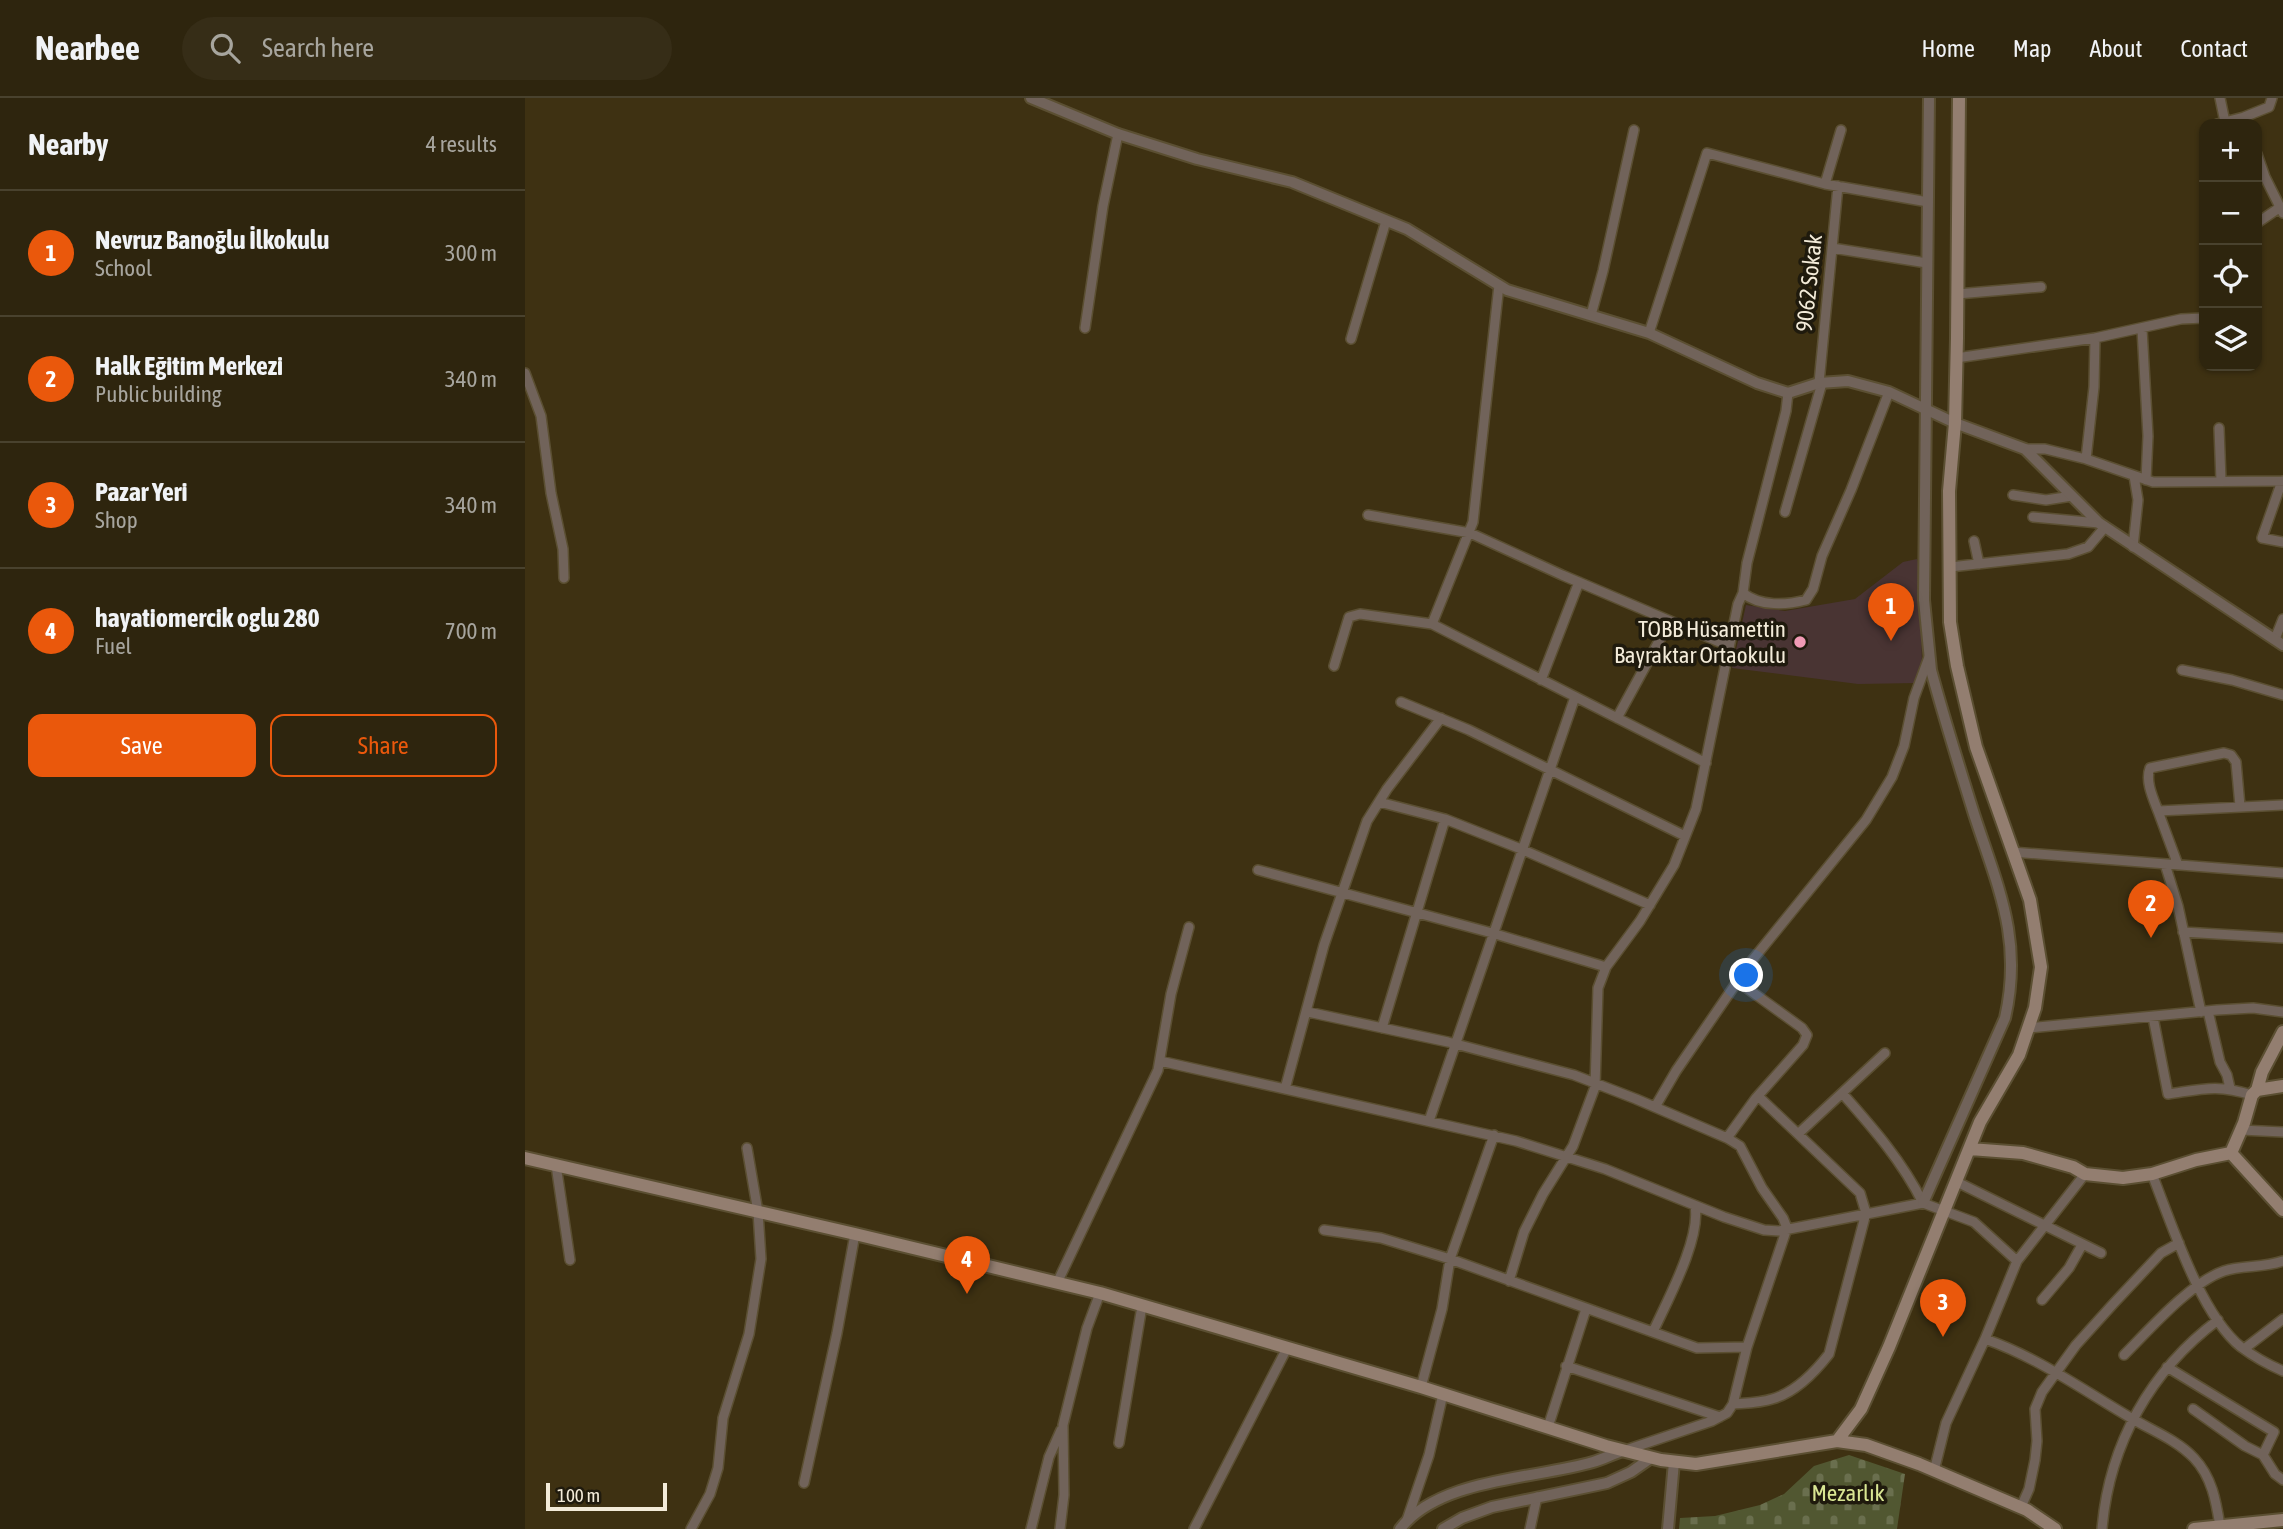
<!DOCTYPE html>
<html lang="en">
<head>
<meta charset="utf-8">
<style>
  :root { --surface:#2e250e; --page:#362d17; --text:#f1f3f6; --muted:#a7a59e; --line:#49422e; --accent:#ea580c }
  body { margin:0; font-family:"Asap Condensed",sans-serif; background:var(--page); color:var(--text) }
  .controls { position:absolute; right:21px; top:21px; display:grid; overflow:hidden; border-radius:14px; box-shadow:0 2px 5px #0004 }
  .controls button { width:63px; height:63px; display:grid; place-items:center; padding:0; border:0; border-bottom:2px solid var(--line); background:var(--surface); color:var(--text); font:35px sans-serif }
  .scale { position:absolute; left:21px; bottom:18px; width:121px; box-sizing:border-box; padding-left:7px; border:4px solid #f3ebd9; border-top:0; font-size:19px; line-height:24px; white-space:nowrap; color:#f3ebd9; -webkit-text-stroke:5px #1f1a0d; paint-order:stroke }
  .you { position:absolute; left:1222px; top:878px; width:24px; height:24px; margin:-18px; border:5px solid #fff; border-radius:50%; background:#1a73e8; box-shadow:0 0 0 10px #1a73e833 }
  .badge { display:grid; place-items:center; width:46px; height:46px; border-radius:50%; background:var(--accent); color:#fff; font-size:23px; font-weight:700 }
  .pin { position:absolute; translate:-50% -58px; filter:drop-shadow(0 2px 4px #0008) }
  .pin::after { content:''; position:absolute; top:37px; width:24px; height:21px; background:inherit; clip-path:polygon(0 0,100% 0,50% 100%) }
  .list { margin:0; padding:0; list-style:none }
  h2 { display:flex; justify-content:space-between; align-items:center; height:91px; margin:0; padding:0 28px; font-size:30px }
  h2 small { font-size:23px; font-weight:400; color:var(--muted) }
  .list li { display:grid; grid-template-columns:46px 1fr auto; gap:21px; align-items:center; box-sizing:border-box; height:126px; padding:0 28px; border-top:2px solid var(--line) }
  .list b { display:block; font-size:26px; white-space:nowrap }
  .list p { margin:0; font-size:23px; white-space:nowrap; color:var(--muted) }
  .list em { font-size:23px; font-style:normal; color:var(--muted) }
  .actions { display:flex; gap:14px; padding:21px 28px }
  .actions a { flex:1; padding:16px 0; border:2px solid var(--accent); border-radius:14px; text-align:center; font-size:24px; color:var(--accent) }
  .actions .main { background:var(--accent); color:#fff }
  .icon { flex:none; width:38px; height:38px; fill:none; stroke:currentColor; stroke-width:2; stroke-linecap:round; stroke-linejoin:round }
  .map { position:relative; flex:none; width:1758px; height:1431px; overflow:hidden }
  header { display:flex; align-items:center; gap:42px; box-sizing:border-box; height:98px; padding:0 35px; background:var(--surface); border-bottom:2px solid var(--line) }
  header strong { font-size:33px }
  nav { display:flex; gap:38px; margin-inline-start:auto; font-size:24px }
  .search { width:490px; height:63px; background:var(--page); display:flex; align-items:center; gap:18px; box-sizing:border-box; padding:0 24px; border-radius:38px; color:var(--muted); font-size:26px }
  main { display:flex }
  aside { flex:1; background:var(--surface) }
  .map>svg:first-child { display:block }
</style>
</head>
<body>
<header>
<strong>Nearbee</strong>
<div class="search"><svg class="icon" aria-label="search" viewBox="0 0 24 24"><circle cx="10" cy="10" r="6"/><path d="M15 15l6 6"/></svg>Search here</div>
<nav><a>Home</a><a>Map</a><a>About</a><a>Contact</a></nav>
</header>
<main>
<aside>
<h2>Nearby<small>4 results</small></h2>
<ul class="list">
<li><span class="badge">1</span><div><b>Nevruz Banoğlu İlkokulu</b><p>School</p></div><em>300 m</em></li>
<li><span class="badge">2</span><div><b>Halk Eğitim Merkezi</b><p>Public building</p></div><em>340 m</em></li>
<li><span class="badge">3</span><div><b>Pazar Yeri</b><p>Shop</p></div><em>340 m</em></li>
<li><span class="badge">4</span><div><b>hayatiomercik oglu 280</b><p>Fuel</p></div><em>700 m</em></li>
</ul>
<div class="actions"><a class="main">Save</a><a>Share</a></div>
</aside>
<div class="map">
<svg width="1758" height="1431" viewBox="0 0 1758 1431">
  <defs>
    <pattern id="cemetery-stones" width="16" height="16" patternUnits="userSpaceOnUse" patternTransform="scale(1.75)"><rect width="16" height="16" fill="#515731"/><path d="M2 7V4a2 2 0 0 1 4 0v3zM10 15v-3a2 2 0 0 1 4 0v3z" fill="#6a6f4e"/></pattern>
  </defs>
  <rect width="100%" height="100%" fill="#3e3112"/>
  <path fill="#493433" d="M1392,461L1395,471L1397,568L1392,585L1333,586L1207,570L1221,507L1260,513L1330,501L1378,464Z"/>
  <path fill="url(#cemetery-stones)" d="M1324,1357L1380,1376L1372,1431H1154L1155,1420L1190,1418L1235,1407L1259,1396L1289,1368Z"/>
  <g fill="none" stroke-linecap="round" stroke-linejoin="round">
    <defs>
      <path id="minor" d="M1695,0L1700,24
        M1692,26L1719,19
        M1721,26L1719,19L1744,9L1747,0
        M1732,56L1740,79L1758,115
        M1300,86L1316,32
        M1732,125L1754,110
        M1307,150L1402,165
        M1432,196L1516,189
        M1066,217L1078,173L1109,32
        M560,230L578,108L593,36
        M1617,231L1623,338L1621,382
        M1124,235L1182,55L1300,86L1403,104
        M826,241L861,123
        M1431,260L1570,240L1656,221L1679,220
        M0,275L16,318L26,395L38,451L39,480
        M1294,285L1313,88
        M1263,295L1261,313L1222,465L1218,495C1235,509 1262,507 1281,502L1288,491L1297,458L1326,392L1364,294
        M1694,330L1696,383
        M1500,351H1520L1561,361L1628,384L1758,383
        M1561,361L1569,289L1570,240
        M1757,383L1737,440L1758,444
        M1488,397L1521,402L1547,398
        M1260,414L1297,285
        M843,417L945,435L1037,477L1204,548
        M1508,419L1574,425
        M1449,443L1454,466
        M1608,449L1613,402L1609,378
        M1425,469L1543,456L1563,449L1580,429
        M907,526L948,424L974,187
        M1750,541L1758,521
        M809,568L824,519L835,516L907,526L1181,665
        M1657,572L1707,582L1758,597
        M1016,582L1054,484
        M876,604L944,632L1160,738
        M1092,620L1145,523
        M854,704L920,721L996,751L1125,807
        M1715,708L1711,664L1706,657L1699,655L1625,670C1620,683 1628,700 1633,713L1758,707
        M1633,713L1653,767
        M1487,754L1758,775
        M1640,766L1653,808L1676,914
        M733,772L967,835L1081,869
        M1658,834L1758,840
        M1683,913L1695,964L1702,977L1705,990
        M783,914L923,944L1049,977L1111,1001L1202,1040L1215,1048L1237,1090L1258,1120L1262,1130L1222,1249L1208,1306L1202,1315L1187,1323L1098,1353
        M1628,919L1643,996C1678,991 1692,986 1727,997
        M857,930L920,721
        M1503,930L1692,912L1728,910L1758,914
        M635,963L991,1043L1080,1071L1199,1119L1239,1132L1254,1133L1398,1105L1449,1124L1492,1163
        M760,991L799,847L842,723L862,691L916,620
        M1317,995C1348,1030 1377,1063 1398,1105
        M1130,1009L1151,973L1225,865L1341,722L1367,679L1379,648L1389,600L1404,559
        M904,1023L1050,599
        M1716,1032L1758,1034
        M1273,1036L1360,955
        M1202,1040L1231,1000L1278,947L1282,937L1277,930L1212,883
        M31,1067L45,1162
        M1627,1076C1646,1124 1675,1216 1716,1249C1728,1258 1744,1267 1758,1273
        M1432,1084L1576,1155
        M799,1132L856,1140L925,1161L1172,1250L1222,1249
        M984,1183L999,1134L1018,1096L1048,1048L1070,989L1073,890L1081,869L1115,823L1149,767L1171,711L1213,506L1218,495
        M532,1185L633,972L646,896L664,829
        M1517,1202L1544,1170L1557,1147
        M1128,1234C1142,1203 1176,1141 1170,1108
        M1460,1241C1512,1259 1558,1292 1606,1320C1626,1332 1652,1342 1669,1360C1687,1379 1691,1403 1695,1428
        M1719,1251L1758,1221
        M1599,1257C1624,1232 1666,1184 1699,1173C1717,1167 1739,1170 1758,1163
        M1041,1268L1195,1319
        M1642,1269L1749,1334L1738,1357
        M896,1289L917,1211L925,1161L969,1037
        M1208,1306C1221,1305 1235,1305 1247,1301C1269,1295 1290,1274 1304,1256L1341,1115L1335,1095L1233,998
        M1668,1311L1720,1348L1738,1357L1750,1376L1758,1382
        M1023,1329L1061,1211
        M594,1345L617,1208
        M1409,1373L1421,1325L1460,1241L1492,1163L1560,1076
        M279,1385L312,1235L330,1136
        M1496,1409L1504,1391L1510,1362L1512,1343L1510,1311L1517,1294L1551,1247L1589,1205L1636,1155L1654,1145
        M882,1422L904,1357L918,1296
        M166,1431L185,1396L193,1370L198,1320L224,1236L236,1161L233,1114L222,1050
        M506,1431L524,1359L536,1332
        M535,1431L539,1397L538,1327L562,1230L575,1195
        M669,1431L762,1250
        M1005,1431L1012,1399
        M1577,1431C1584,1346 1626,1272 1693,1222"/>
      <path id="tertiary" d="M506,0L593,36L672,61L767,84L882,131L982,192L1124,235L1232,285L1263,295L1294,285L1323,283L1364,294L1430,325L1500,351L1574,425L1758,547
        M1398,1105L1480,920C1498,841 1473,790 1449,716C1434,668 1419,620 1406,572L1399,502L1404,0
        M875,1431C914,1380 1011,1381 1068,1364C1078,1361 1088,1356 1098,1353
        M918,1431L937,1420L967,1409L1082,1385L1106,1374L1126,1360
        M1143,1431L1149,1364"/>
      <path id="secondary" d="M1732,992L1737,974L1758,934
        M1445,1051L1498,1055L1548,1069L1560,1076L1598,1080L1627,1076L1671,1062L1706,1055L1719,1025L1727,997L1732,992L1758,988
        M1706,1055L1758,1112
        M0,1060L330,1136L575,1195L896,1289L1081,1348L1136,1362L1171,1366L1312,1343L1341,1347L1394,1366L1502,1412L1530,1431
        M1312,1343L1336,1311L1364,1249L1455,1024L1494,957L1510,910L1516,869L1505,802L1451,649L1432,568L1425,524L1424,393L1430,325L1432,240L1434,0
        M1669,1431L1758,1422"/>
    </defs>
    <use href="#minor" stroke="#5b4f32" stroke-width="12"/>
    <use href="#tertiary" stroke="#5b4f32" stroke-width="14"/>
    <use href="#secondary" stroke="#5b4f32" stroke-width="16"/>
    <use href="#minor" stroke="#71635a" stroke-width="9"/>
    <use href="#tertiary" stroke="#71635a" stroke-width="10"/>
    <use href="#secondary" stroke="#937e70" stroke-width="12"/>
  </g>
  <circle fill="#f09ab5" stroke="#1f1a0d" stroke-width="2.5" cx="1275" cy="544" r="7"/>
  <g text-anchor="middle" stroke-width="7" stroke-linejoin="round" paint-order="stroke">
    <g font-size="23" fill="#f3ebd9" stroke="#1f1a0d">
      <text transform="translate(1284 185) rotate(-84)" y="8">9062 Sokak</text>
    </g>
    <g font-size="23" fill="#f3ebd9" stroke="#1f1a0d" text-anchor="end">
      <text x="1261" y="539">TOBB Hüsamettin<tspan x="1261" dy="26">Bayraktar Ortaokulu</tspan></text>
    </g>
    <g font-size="23" fill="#d9e693" stroke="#1f1a0d">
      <text x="1323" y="1403">Mezarlık</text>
    </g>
  </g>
</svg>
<div class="controls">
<button>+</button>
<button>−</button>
<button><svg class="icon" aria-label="locate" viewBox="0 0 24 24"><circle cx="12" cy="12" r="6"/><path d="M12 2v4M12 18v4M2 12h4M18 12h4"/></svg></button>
<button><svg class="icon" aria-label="layers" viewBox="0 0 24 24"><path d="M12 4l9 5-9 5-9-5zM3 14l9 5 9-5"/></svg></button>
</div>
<div class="scale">100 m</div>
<div class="you"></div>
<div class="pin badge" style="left:1366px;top:543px">1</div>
<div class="pin badge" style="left:1626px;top:840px">2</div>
<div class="pin badge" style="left:1418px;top:1239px">3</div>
<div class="pin badge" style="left:442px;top:1196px">4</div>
</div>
</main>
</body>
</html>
